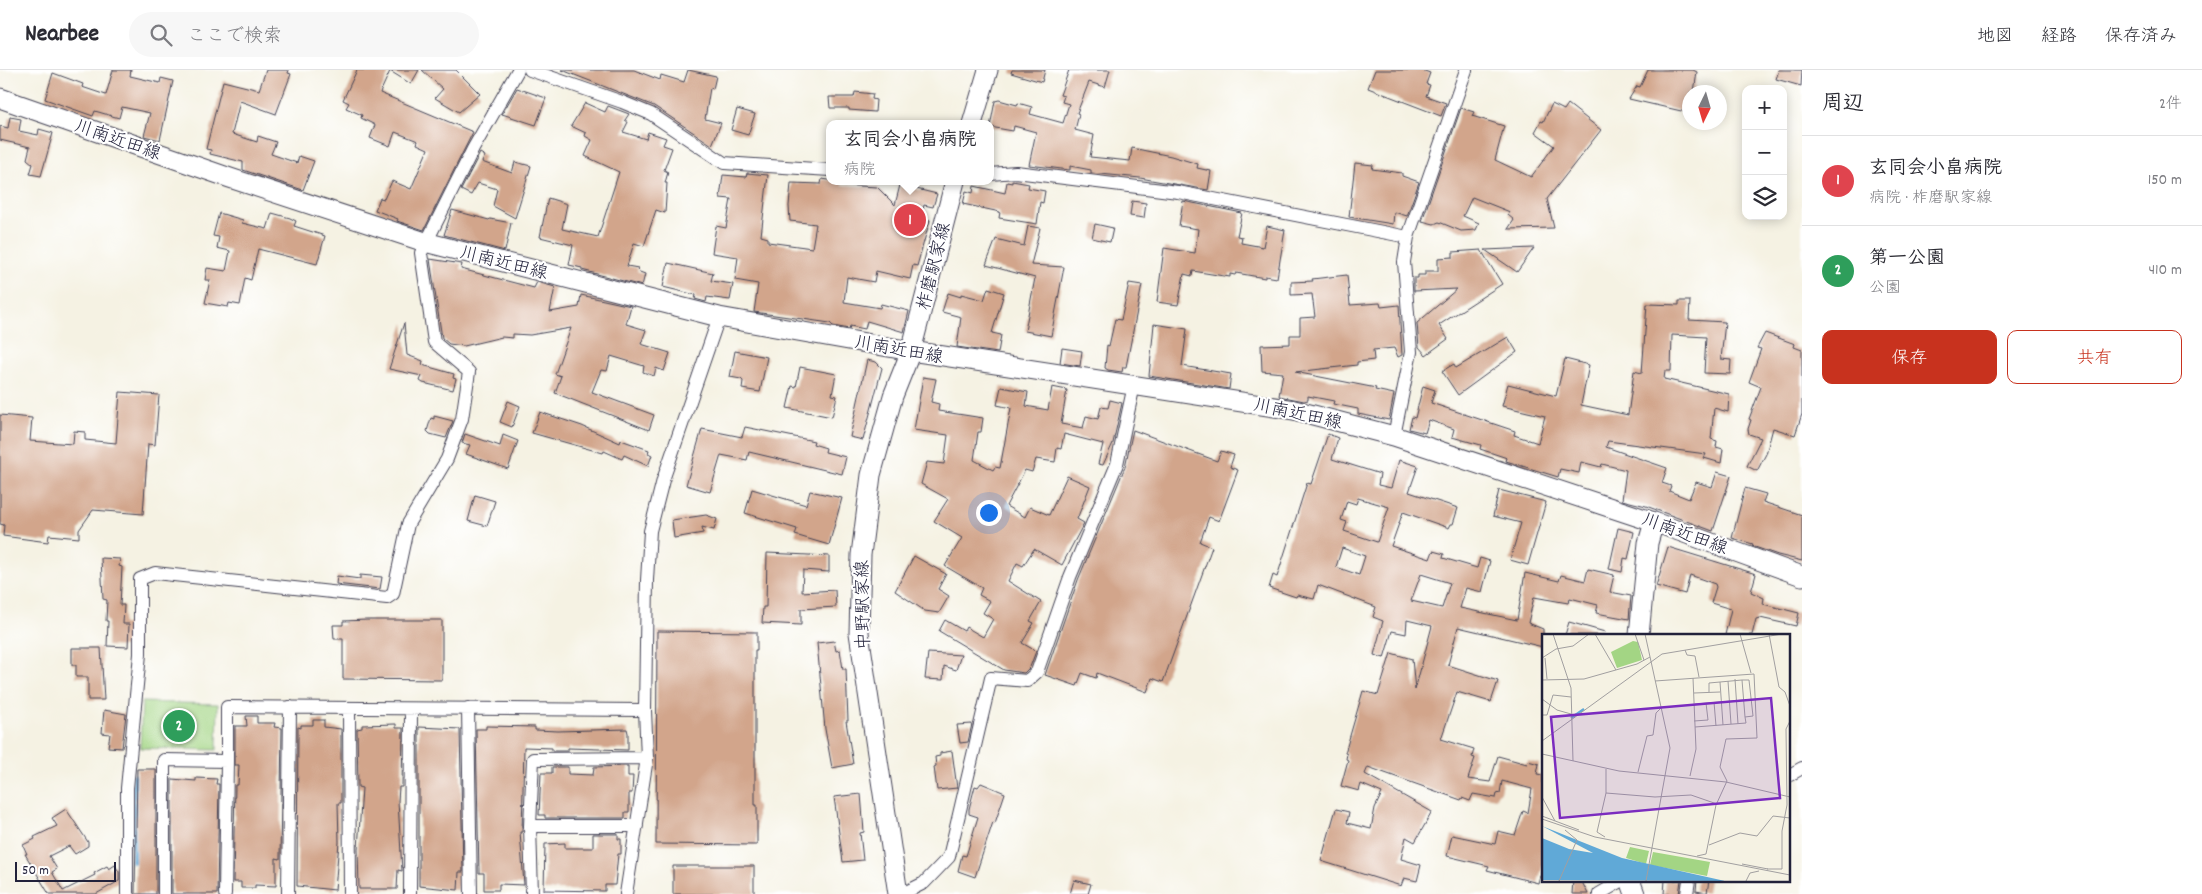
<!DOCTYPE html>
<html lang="ja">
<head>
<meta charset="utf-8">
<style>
  :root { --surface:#fff; --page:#f7f7f7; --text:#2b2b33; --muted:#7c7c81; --line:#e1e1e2; --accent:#c8321e }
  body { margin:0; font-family:Dekko,"Klee One",sans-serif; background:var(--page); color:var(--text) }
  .controls { position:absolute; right:15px; top:15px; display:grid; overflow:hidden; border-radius:10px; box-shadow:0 2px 12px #0003 }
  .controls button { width:45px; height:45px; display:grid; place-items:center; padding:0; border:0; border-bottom:1px solid var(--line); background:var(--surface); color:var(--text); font:25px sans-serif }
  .compass { position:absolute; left:1682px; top:15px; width:45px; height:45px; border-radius:50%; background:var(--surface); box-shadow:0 2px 12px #0003; rotate:185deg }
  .scale { position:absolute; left:15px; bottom:12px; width:101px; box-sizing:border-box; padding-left:5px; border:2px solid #22223b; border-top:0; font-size:14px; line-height:18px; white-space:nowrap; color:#22223b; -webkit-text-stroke:4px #fff; paint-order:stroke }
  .you { position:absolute; left:988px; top:442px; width:18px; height:18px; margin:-12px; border:4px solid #fff; border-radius:50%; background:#1a73e8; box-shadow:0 0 0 8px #1a73e833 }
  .badge { display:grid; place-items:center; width:32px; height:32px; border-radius:50%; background:var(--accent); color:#fff; font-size:16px; font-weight:700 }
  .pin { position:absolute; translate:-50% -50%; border:2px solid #fff; box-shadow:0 1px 5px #0006 }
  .popup { position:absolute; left:826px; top:50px; width:168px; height:65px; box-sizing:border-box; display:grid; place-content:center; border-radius:10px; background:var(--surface); filter:drop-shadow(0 1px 4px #0005); font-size:16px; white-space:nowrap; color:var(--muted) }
  .popup b { font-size:19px; color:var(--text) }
  .popup::after { content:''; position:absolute; left:50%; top:100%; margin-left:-10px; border:10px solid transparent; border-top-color:var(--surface) }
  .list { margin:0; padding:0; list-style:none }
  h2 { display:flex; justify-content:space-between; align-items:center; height:65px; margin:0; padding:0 20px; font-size:21px }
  h2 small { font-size:16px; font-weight:400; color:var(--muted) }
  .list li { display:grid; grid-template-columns:32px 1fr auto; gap:15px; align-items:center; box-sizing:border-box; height:90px; padding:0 20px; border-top:1px solid var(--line) }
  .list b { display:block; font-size:19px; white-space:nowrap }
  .list p { margin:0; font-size:16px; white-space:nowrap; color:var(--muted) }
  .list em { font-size:16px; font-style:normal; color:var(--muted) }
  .actions { display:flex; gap:10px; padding:15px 20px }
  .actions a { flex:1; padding:11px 0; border:1px solid var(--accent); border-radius:10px; text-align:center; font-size:18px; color:var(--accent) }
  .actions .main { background:var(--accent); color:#fff }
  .icon { flex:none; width:28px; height:28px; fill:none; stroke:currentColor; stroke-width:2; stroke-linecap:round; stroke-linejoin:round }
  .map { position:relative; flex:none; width:1802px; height:824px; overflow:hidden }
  header { display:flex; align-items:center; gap:30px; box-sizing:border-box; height:70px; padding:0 25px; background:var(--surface); border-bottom:1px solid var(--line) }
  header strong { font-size:24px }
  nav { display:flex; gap:28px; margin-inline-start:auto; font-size:18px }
  .search { width:350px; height:45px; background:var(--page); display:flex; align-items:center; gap:12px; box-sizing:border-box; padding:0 18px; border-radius:28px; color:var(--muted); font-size:19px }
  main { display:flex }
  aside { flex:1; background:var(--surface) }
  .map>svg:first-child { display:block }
</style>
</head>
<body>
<header>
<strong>Nearbee</strong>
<div class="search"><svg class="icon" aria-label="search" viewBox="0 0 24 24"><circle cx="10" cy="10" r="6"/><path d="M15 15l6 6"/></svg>ここで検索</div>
<nav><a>地図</a><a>経路</a><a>保存済み</a></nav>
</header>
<main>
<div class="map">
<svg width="1802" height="824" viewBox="0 0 1802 824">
  <rect width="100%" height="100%" fill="#fff"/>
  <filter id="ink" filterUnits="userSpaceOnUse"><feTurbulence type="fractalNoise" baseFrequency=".02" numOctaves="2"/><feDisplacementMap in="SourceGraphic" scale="10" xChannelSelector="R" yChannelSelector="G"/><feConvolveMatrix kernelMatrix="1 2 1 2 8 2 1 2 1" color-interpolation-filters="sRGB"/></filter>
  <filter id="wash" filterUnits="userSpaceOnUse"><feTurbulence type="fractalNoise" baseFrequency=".0096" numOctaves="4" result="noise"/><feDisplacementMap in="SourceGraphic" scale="20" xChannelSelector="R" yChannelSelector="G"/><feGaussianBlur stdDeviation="1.12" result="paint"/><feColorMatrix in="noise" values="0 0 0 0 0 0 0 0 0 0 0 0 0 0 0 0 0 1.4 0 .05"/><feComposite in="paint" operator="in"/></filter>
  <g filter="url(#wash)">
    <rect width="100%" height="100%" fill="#f5f2e3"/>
    <path fill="#a3d584" stroke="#627c60" d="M142,632L218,634L217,680L140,678Z"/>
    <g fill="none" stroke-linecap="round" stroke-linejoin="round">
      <path stroke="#60a9d7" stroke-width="4" d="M133,792L134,706"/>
    </g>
    <g id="blocks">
      <path fill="#d2a58b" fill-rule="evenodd" d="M113,0H131L130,6L160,13L161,8L173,11L160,70L144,66L150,43L122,37L119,48L95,41L93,46L45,29L53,3L83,14L82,17L106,25Z
        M266,0H289L288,3L291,4L276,44L240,31L232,64L257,72L258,66L276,72L271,84L297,93L299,86L314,91L303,120L243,100V92L210,84L211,80L206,79L223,11L259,20Z
        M357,0H419L411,14L390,1L380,23L473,62L424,160L397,151L398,149L375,140L380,128L384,129L392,111L411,119L428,79L417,74L418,71L395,62L390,76L370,68L375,55L361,48L362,45L346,38L349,33L343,30Z
        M422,0H456L480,24L459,42L435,28L443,19Z
        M562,0H634L660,10L661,5L684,12L688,0L716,6L713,19L710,18L705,49L721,53L712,75L654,36Z
        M1012,0H1045L1042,12L1011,3Z
        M1069,0H1110L1105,17L1089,12L1077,43L1079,44L1075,60L1094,65L1090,87L1130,91L1132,78L1171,86L1198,94L1197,98L1211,101L1208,120L1140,108L1091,103V100L1070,96V100L1029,95L1036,62L1014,56L1013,61L990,57L995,31L999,30L1017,35L1018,33L1032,37L1030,44L1063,53L1069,34L1062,32L1064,26L1060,25Z
        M1375,0H1422L1430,3L1426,14L1430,15L1426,26L1446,33L1441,46L1368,18Z
        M1648,0H1693L1697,2L1694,22H1690V43L1629,29L1637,16L1640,17Z
        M1779,0H1802L1801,16L1776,9Z
        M517,18L546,28L536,55L502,44Z
        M855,22L873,24L872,29L876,30L875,42L849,40V38H830L829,27H854Z
        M585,33L605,42L608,36L629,44L625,50L628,52L623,62L646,69L648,62L666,68L663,75L672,78L664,100L668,102L665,113H667L665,143L656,140L644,176L634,173L627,196L638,198L637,201L645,204L642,216L582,200V198L569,195L573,175L540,167L548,128L567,134L562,159L598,167L619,102L585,86L592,70L585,66L586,63L571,56Z
        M1552,34L1564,40L1568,34L1601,60L1547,129L1554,158L1508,159L1514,150L1508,145L1510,142L1472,127L1463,146L1479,153L1476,160L1461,161L1439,152L1434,154L1422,151L1461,38L1474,42L1472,46L1504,56L1495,90L1531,107L1554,76L1535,62L1541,51L1543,52Z
        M737,39L755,44L748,65L731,60Z
        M10,47L21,49L19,61L38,65L39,59L53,63L41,106L30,104L33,94L27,89L30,77L0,70V56L8,58Z
        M480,83L485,86L482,92L512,103L515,92L531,96L515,148L493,136L497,119L478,113L471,125L461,120Z
        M1355,93L1373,95L1372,99L1402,103V106L1419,112L1407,146L1394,142L1393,154L1349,147Z
        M747,103L768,105L761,166L768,168V172L812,178L816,154L790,151L789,136L791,113L821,114L822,109L842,112V115L877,117L895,135L900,115L937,124L933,137L924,135L921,148L930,150L917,196L913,195L910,209L876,201L874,212L847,207L844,232L880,238L881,234L909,241L904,262L867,251L865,259L850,256L849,259L833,256L830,253L754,242L758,214L735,210L738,187L712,183L716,156L726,158L731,129L720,128L723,105L746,107Z
        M1012,111L1029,114L1028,118L1045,121L1043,133L1040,132L1037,154L999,148L1000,142L963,134L966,121L973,123L974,116L1005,123L1007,112L1012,113Z
        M1132,131L1146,133L1144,148L1130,146Z
        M1183,131L1242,143L1237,166L1242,167L1241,173L1263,177L1267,156L1285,160L1277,208L1265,206V208L1236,203L1235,205L1230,204V207L1193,201L1192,206L1184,204L1178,235L1157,232L1164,178L1195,183L1198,159L1179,156Z
        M452,140L489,150L490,149L511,153L505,181L444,165Z
        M219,143L243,150L242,153L267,159L272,143L290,148L296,151L294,156L325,166L317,194L258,179L251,210L245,208L240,235L229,233L228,237L205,233L210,210H205L207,198L226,201L230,181L217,178L219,167L213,166Z
        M1095,154L1113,158L1110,172L1092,168Z
        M1028,156L1040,158L1031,195L1064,197L1051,266L1025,261L1035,208L986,195L996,169L1024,176Z
        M1534,178L1517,202L1485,180Z
        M1481,180L1502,214L1439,255L1448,269L1426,285L1419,277L1417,253L1457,219L1414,221V208H1418V205H1425V201H1438V188L1453,187V182Z
        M430,189L462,194L461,199L534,218L537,212L555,217L550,242L579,237L581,225L631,236L626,254L646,260L641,274L670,283L664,301L656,298L654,306L643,302L644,296L611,286L607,301L601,300L592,322L654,345L649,360L555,323L561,306L555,304L571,258L530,265L513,264V268L502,267L464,276L449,274L442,268Z
        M668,193L713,203L711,211L733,214L730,230L707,227L706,232L695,229L696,225L663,217Z
        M1347,205L1350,235L1380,233L1381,237L1399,235L1402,285L1398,287L1394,278L1373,280L1374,290L1357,292V295L1295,302L1376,318L1375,320L1394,324L1389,350L1358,344V339L1333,334L1334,331L1308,326V330L1304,331L1279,326L1283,303L1262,301L1261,275L1290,274V265H1300V248L1315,247L1312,224L1291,225V212L1313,211L1312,209Z
        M1129,213L1142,215L1126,297H1123L1122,302L1108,300L1105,298L1107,275L1109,276L1115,249L1121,250Z
        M988,218L1004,223L992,263L1001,265L998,283L957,277L961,247L942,242L948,223L961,227V224L984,230Z
        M1679,231H1690L1689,250L1725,252L1721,289L1731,290L1730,304L1704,303L1706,267L1672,265L1671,301H1665L1664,309L1729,324L1728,342L1714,338L1711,369L1717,371L1716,377L1723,379L1721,393L1704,388L1706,384L1608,371L1606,377L1667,398L1662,413L1671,416L1669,421L1689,429L1696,412L1712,417L1717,402L1731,406L1713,461L1646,436L1622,430L1626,400L1602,394L1601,397L1581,392L1579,403L1560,399L1558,407L1506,391L1507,388L1480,379L1481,375L1452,367L1454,359L1429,350L1425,363L1409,359L1412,347L1415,348L1423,316L1435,320L1431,333L1515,361L1514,365L1538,373L1545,346L1502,336L1508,314L1556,326L1565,289L1589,295L1581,335L1628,345L1634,301L1642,303L1647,234L1679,235Z
        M404,253L407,285L423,291L422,295L454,304L453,308L456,309L453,320L423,313L420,311L422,306L389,299Z
        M1154,254L1187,259L1182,296L1231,304L1229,319L1149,306Z
        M1765,263L1795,274L1794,277L1802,280V344L1795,365L1773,358L1766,384L1757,401L1747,396L1761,368L1749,364L1748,359L1751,350L1749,349L1761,317L1749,312L1761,279L1757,278Z
        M1508,267L1517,282L1458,325L1442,301L1454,294L1456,298Z
        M1062,278L1082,281L1080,296L1060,293Z
        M735,281L767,287L760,322L742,319L743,311L741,309L730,307Z
        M867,290L876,292L882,298L863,370L850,367Z
        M800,297L836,304L832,325L837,326L832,347L787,338L792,316L796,317Z
        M923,307L936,309L931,332L939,334L938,341L983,348L981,362H978L974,390L993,400L995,397L1000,398L1011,338L997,335L1001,317L1028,322L1026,336L1048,340L1052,317L1067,320L1061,354L1083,358L1086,346L1098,349L1101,337L1108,338L1110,330L1122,333L1113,373L1103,395L1098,394L1103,374L1064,364L1061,379L1057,378L1055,392L1036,389L1032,402L1025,400L1006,436L1025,447L1030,437L1049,445L1067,406L1090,416L1077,449L1084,453L1062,495L1034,479L1023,496L1017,493L1008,511L1041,532L1030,551L1034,553L1022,573L1036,581L1030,597L1024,603L1004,600L939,561L945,550L964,561L966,557L983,567L993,549L983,543L990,531L979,525L982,518L945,496L962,468L934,451L948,429L921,414L927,392L944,394L948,365L914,360Z
        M120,322L159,325L155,375L148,374L143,444L93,440L79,460V468L49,465L48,472L3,466L4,455L0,454V345L32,348L30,371L73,374L74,361L85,362V370L116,373Z
        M508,331L520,336L512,357L500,352Z
        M540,342L582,356L620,373L621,370L649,380L648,383L652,385L648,396L624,385L622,389L604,381L603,383L532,363Z
        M434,346L453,351L446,368L430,364L427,361L431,348L434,349Z
        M745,357L814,371L813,374L826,378L825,382L846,387L842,404L749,382L747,390L721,385L710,422L686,415L702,359L742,367Z
        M1133,360L1217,391L1221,381L1234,385L1230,397L1238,400L1219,451L1209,447L1200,472L1212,477L1163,612L1152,608L1147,622L1097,603L1096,608L1082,603L1077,616L1045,605L1078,510L1125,397Z
        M465,364L500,376L503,365L518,371L508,399L466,384L470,375L462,373Z
        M1328,364L1338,368L1332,389L1380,404L1378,415L1391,418L1399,390L1418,396L1409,422L1458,438L1453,454H1451L1449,458L1403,442L1391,476L1430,489L1433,481L1444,484L1443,488L1477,498L1480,488L1490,491L1482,522L1466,518L1460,538L1517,550L1525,503L1559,511L1561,505L1585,511L1588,499L1614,505L1610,522L1631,526L1629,549L1596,543L1598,535L1570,528L1568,533L1534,527L1528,553L1543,559V577L1458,557L1448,595L1498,611L1491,632L1457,622L1441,669L1474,679L1472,687L1475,688L1468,709L1490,712L1498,686L1527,694L1528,691L1539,694L1537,704L1543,705V794L1538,813L1487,800L1489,796L1447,786L1452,765L1495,774L1498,761L1515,765L1523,741L1528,743L1532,719L1502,711L1500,723L1497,724L1496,728L1473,724L1470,731L1462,728L1461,730L1368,697L1365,704L1432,742L1415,772L1406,767L1401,789L1421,795L1417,811L1404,808L1401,816L1321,791L1336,739L1349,742L1347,753L1371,759L1375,738L1382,723L1361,714L1359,721L1341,716L1348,690L1346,689L1347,684L1345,683L1363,621L1378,625L1391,583L1412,589L1415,620L1432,556L1407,550L1406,564L1392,561L1384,588L1374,585L1383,551L1373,547L1376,537L1318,515L1314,529L1297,525L1296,527L1269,518L1273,505L1277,507L1307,413L1311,414ZM1358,428L1389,437L1377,472L1344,461L1347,452L1341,450L1347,431L1356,434ZM1342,478L1365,486L1359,505L1336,497ZM1421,504L1450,513L1442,538L1411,531Z
        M1745,418L1766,424L1763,432L1802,445V491L1778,485L1752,476L1753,474L1732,468Z
        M752,419L806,435L810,421L842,428L829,475L795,465L797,459L745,443Z
        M1499,420L1546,432L1528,495L1510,490L1521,453L1493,446Z
        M475,425L495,431L487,456L468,451Z
        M706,445L717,449L714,460L702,457L703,463L674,468L672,450Z
        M1618,458L1634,462L1628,489L1624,488L1622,502L1609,499Z
        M1668,477L1756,504L1751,522L1764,528L1763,534L1799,543L1796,556L1760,548L1756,549L1752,565H1725L1731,539L1711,533L1716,517L1715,514L1690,505L1685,524L1656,516Z
        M767,483L829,486V502L803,500L802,522L835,520L836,537L801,539V555L762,553L763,537H766Z
        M914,486L946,504L938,519L949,526L939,543L925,541L895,521Z
        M101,488L120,489L119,496L122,497L120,535H124L123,554H129L128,577L107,576L108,551H106L107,530L103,529Z
        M360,505L382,507L380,519L336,514L337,506L360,509Z
        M367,550H442V610L343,609V569H334L333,555H343V551Z
        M1569,552L1605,562L1604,565H1565Z
        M657,561L757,562V580H755V735H757V775L656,774Z
        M834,571L836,581L840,580L843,599H846L848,651H846L853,694L832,698L825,659L817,573Z
        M72,578H101L104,630H88V607H76V595H72Z
        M928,583L961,585L956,600L944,596L943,610L925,609Z
        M104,640L126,644L122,678L108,677L110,664L102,663Z
        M246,646H257V653H275L274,657L282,658L280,789L276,788V816L255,815V818H241V812H233L235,715H238L239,695H235V656H247Z
        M313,650H324V657L341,659V733H338L339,772L335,820L297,816L298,657L301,658V655H313Z
        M396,654V658H403L402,717H399L398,731L402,801L398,800L397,819H359L358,779L362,718L358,717L357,659L362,658V655Z
        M972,654L968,672L960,673L957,655Z
        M486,656L535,657V660L558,661L627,659L628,663V680L568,678V681H552V678L524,677L522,762H520L524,815L499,814V820H484V803H479L476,659H486Z
        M419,657L460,659L463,802H459L458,820L419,816Z
        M952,681L957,718L937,720L934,697L936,696L935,687L940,686V683Z
        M628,696V706H633L632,723H629V742H625V748H545V745H539L541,703H552V697H568V704L593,705L594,697Z
        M137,699H156V824H135Z
        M196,708L217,709L216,714H219L217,824H172V709L196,711Z
        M981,713L1005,723L995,753L993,752L975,807L958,801L962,785L966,786L978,747L969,744V739L975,716L978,717Z
        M861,724L864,762L860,763L863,790L843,792L834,727Z
        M66,739L88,772V776L75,784L69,776L49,786L57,799L52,802L63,821L95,805L94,803L107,796L109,799L115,795L119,802V811L96,824H49L25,784H27L23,775L35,769L34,767L57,756L52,748Z
        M593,764H618V769H621V784H618L615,815H605V821L544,820L545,774L565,773V778H593Z
        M673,796H754V824H673Z
        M1074,810L1091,814L1088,824H1070Z
        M1573,810H1581L1588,824H1572Z
        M1665,810H1681L1679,824H1664Z
        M1697,810H1709L1707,823L1696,821Z"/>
    </g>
  </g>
  <g filter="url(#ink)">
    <use href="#blocks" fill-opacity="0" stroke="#424154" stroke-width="1"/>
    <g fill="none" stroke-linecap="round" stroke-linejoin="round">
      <defs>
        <path id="street" d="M530,0L622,32L651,44L724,93L830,100
          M990,104L1016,102L1178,122L1408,167
          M1394,366L1411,282L1404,192L1408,167L1466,0
          M468,638L471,824
          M349,639L350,824
          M227,691V637L645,640
          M1788,706L1802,698
          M530,756H637
          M127,824V718L140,584V509L155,503L387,528L393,524L408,454L447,389L462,349L469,302L434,272L421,183L473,79L518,0
          M164,824V690L227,691L225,824
          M288,824L290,637
          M410,824L411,639
          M532,824L530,756L533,689L647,688
          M626,824L647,688L645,640L647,510L650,461L663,410L719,247
          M902,824L924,813L949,787L991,608L1027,611L1037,602L1070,507L1117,394L1134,315
          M1599,824L1623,810
          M1687,824L1689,810"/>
        <path id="secondary" d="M0,28L230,108L425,172L719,247L911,281L1294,340L1394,366L1654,452L1802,506
          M972,54L988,0
          M1639,565L1648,473L1654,452
          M1630,810L1635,824
          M898,824L859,563L861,485L871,405L893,326L911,281L955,111"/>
      </defs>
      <use href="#street" stroke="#424154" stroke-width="14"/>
      <use href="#secondary" stroke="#424154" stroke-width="21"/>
      <use href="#street" stroke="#fff" stroke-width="12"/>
      <use href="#secondary" stroke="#fff" stroke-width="19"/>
    </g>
  </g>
  <g text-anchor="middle" stroke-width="4" stroke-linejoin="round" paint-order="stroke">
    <g font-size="18" fill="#22223b" stroke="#fff">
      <text transform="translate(118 69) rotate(19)" y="6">川南近田線</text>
      <text transform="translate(504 192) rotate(14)" y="6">川南近田線</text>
      <text transform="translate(933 196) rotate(-76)" y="6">柞磨駅家線</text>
      <text transform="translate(899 279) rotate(10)" y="6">川南近田線</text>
      <text transform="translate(1298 343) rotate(12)" y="6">川南近田線</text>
      <text transform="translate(1685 463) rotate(20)" y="6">川南近田線</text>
      <text transform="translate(862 535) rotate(-91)" y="6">中野駅家線</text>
    </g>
  </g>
  <g transform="translate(1542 564)">
    <rect width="248" height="248" fill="#f5f2e3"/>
    <path d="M91,7L96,8L100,26L75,34L69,18ZM88,213L107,217L104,230L84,224ZM111,218L168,228L165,242L108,231Z" fill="#a3d584"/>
    <path d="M0,192L80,224L183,247L0,246V204L27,215L51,219Z" fill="#60a9d7"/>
    <path fill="none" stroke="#60a9d7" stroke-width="2.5" d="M29,84L42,75"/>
    <path fill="none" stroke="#a19fa0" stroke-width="1" d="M11,0L29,54L31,127M53,0L74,36M93,0L102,26M103,0L128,114L104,247M198,0L209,39M227,0L237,53L243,58L248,72M143,16L145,21L153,22L157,43M0,24L14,15L31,12L47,0M3,24L5,45M193,45L196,90M0,46L42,45L95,30L108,23M113,47L212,40L215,104L184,105L178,133L185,147L174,171L164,220L155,222M186,47L189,90M178,48L181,91M167,58V49L200,46H207L211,82L203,83L200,46M152,59L178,58M0,65L15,76L29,80M172,68L174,92M153,70L202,66M0,81H5L11,61L29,63M152,87L166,86L164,69M153,93L204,89L203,83M0,107L120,20L240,0M0,120L77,137L184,148L248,163M96,138L105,102L111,101L114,79L120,73M148,142L154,115L151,44M64,159L113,163L149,161L175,170M0,163L13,187M0,182L37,196M0,185L53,203L248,241M63,203L55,198L64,159V135M167,211L198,199L215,202L231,182L248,184M200,230L226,235M225,235H240V197L245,171L244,95L248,87M17,247L35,206L23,196M204,247L208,239L217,237"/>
    <path fill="#7b2cbf" fill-opacity="0.15" stroke="#7b2cbf" stroke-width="2.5" d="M229,64L238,164L18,184L9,83Z"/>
    <rect width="248" height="248" fill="none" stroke="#22223b" stroke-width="2.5"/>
  </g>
</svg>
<div class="controls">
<button>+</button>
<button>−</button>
<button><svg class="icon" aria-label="layers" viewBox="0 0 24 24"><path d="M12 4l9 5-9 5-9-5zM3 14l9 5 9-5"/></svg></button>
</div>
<svg class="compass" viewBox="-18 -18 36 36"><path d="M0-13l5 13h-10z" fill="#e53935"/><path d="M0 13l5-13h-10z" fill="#7c7c81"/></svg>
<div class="scale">50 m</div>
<div class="you"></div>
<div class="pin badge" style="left:910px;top:150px;background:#e0444e">1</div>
<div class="popup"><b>玄同会小畠病院</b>病院</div>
<div class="pin badge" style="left:179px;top:656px;background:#2e9e5b">2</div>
</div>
<aside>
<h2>周辺<small>2件</small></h2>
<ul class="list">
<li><span class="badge" style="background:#e0444e">1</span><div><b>玄同会小畠病院</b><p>病院 · 柞磨駅家線</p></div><em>150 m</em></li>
<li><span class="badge" style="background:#2e9e5b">2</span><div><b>第一公園</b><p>公園</p></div><em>410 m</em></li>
</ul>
<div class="actions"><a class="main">保存</a><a>共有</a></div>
</aside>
</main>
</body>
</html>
